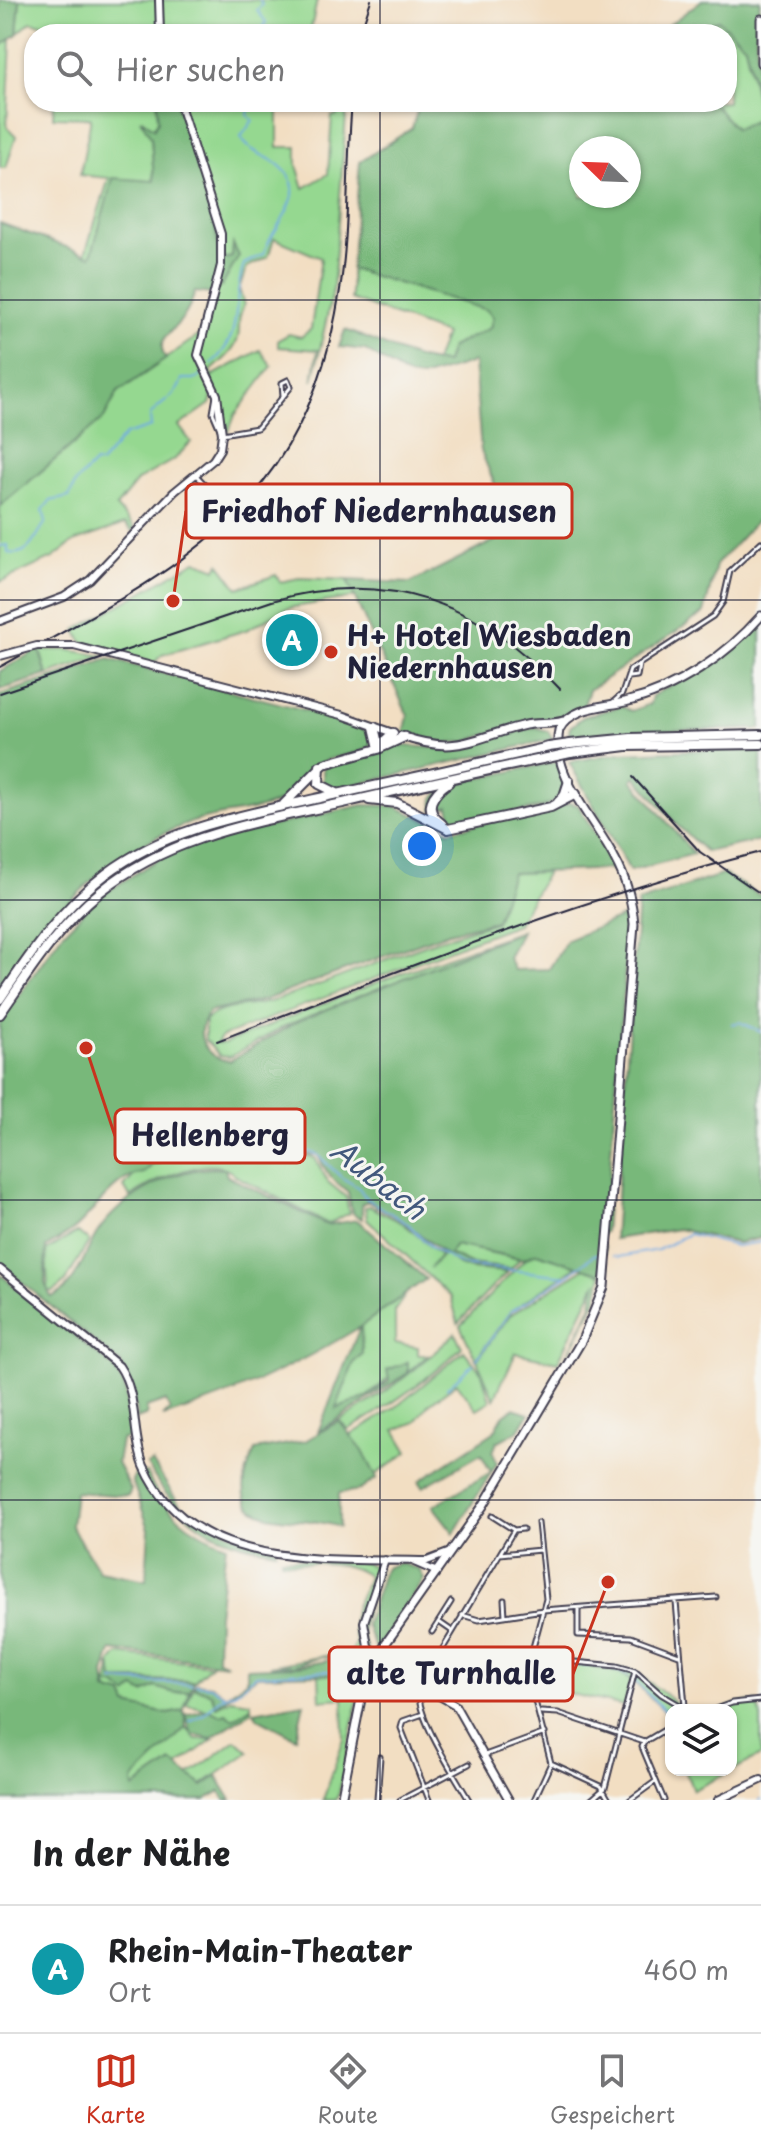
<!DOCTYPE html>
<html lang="de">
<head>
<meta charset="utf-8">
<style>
  :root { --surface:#fff; --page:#f2f2f2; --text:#202124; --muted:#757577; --line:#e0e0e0; --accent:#c8321e }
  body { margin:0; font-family:"Playpen Sans",sans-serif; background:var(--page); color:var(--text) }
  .controls { position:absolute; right:24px; bottom:24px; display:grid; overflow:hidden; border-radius:16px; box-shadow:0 2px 6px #0004 }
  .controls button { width:72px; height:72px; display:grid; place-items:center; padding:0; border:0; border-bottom:2px solid var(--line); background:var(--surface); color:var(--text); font:40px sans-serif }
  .compass { position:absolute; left:569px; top:136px; width:72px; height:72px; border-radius:50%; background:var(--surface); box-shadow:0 2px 6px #0004; rotate:293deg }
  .you { position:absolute; left:422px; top:846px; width:28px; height:28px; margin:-20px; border:6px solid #fff; border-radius:50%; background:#1a73e8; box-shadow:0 0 0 12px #1a73e833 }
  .badge { display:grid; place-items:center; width:52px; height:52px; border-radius:50%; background:var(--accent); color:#fff; font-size:26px; font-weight:700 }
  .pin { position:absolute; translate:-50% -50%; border:4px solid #fff; box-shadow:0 2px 8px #0006 }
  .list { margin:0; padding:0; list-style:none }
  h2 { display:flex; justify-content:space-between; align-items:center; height:104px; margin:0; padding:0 32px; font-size:34px }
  h2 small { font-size:26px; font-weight:400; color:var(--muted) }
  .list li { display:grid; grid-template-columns:52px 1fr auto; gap:24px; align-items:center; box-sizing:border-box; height:128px; padding:0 32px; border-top:2px solid var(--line) }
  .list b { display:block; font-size:30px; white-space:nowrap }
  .list p { margin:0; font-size:26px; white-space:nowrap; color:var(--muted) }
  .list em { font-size:26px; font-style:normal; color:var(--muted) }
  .icon { flex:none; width:44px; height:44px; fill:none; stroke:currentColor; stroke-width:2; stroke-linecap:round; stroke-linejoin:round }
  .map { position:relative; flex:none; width:761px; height:1800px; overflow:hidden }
  .search { position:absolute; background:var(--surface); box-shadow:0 2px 6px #0004; left:24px; right:24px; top:24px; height:88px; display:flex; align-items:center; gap:20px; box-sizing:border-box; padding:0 28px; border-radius:32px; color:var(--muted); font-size:30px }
  .sheet { height:232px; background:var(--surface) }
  nav { display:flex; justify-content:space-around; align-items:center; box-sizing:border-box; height:112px; border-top:2px solid var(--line); background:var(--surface); font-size:22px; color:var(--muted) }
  nav a { display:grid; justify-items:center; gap:4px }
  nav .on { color:var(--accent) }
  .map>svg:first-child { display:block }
</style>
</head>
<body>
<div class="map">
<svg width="761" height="1800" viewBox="0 0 761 1800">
  <rect width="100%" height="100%" fill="#f6f6f2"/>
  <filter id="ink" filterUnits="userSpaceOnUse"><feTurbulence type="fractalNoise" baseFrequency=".0125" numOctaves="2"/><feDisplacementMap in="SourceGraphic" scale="16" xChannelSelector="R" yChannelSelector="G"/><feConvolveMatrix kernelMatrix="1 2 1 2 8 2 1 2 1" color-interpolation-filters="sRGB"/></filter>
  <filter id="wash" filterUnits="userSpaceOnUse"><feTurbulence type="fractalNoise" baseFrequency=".006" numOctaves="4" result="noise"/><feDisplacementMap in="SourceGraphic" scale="32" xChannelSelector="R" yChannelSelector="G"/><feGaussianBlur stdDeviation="1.8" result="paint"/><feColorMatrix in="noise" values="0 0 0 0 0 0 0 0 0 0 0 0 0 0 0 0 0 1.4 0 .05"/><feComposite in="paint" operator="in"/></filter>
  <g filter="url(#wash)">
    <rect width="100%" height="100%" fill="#f2dec2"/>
    <path fill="#95d890" stroke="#5c7d66" stroke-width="2" d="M20,0H317L310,34H61V27L31,22L17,34Z
      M718,20L745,45L761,123L758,119L736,129L709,102H727V34H689Z
      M11,39L7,127L16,136L6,168H0V52L1,46Z
      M54,102H157L158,121L153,128L142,119L151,137L154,181L113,180L91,257L85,254L109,178L80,175L91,118L53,117Z
      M175,102H278V147H297V165L304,188L328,174L332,116H337L338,102H347L333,289L313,381L318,350L278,347V340L289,334L301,337L311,329L321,258L274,238L268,257L247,267L239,289L244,305C239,316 239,319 239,330C239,349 224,359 211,371L212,376L260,350L272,366L235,415L229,431L224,432L211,377L207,382L213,393L210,404L179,426L191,442L175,459L138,480L116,507L135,528L132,531L125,524L74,542L53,558L0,582V506L104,418L118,392L199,335L215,282L222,286L238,256L233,246L232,257L220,260L214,219Z
      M351,269L487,310L493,317L490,329L451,347L446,363L435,362L445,334L351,299Z
      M196,561L216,569L219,563L238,588L276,575L280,582L299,578L347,580L355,597L288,608L246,630L162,655L154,663L83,643L76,630Z
      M40,650H69L104,656L47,675Z
      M547,872L517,924L221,1037L217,1043H225L396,975L521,931L285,1026L230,1057L220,1056L205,1040V1021C219,1005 250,1007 269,1002C346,978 418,943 496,922L511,873Z
      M241,1137L272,1145L303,1161L308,1156L315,1158L328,1182L346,1197L349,1213L328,1224L234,1175C215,1150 151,1182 130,1197L124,1187L135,1174L144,1173L152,1165L177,1156L178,1149H203Z
      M369,1206L403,1223L440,1255L430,1268L444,1253L470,1269L507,1272L458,1323L451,1297L367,1219L365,1207Z
      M78,1232L89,1241L66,1281L53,1292L48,1289L46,1251Z
      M455,1245L520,1259L511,1269L470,1264L449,1254Z
      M536,1253L578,1265L510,1312L476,1359L460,1326L524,1260Z
      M585,1268L602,1274L597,1298L558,1375L591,1307L597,1281L558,1362L516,1353L494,1399L477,1360L510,1315Z
      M406,1294L395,1310V1343L418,1347V1355H428L408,1373L407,1362L367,1397L335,1410L354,1362L362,1354L361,1326Z
      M455,1333L462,1347C427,1381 390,1406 348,1430L339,1421C382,1396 420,1368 455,1333Z
      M464,1351L482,1373L490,1401L477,1409L457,1383L428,1405L416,1422L395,1430L408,1452L375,1475L351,1435L396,1407Z
      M281,1558L358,1561L379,1568C372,1601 350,1625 372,1658L370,1662L321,1657L295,1665L270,1666L352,1651L356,1641C347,1617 358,1601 369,1577C347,1558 309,1565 281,1561Z
      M118,1654L211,1665L194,1681L112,1680L111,1662Z
      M564,1661L635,1671L685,1710H671V1717L621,1670L593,1668L620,1673L631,1681L624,1706L545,1688L537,1668Z
      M319,1674L351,1677L342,1698L320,1700Z
      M353,1678L362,1681L339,1793L336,1800H323L344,1739L343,1700Z
      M107,1685L155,1687L175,1693L190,1691L183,1711L167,1714L127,1705L123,1695L108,1691Z
      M194,1687L211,1693L216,1706L231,1699L251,1702V1707L233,1719C215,1714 204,1706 186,1705Z
      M757,1702L761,1718V1756L693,1790L685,1770H731V1710H722L738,1703Z
      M186,1727L196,1739H213L177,1766L172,1762L134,1788L133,1780Z
      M236,1740L249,1752L202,1785L189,1775Z"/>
    <path fill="#78b87a" stroke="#4d6d5a" stroke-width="2" fill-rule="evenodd" d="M0,0H20L17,34L1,46L0,52Z
      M702,0H760L756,37L761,112L745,45L718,20L689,34H657Z
      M157,102H176L214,219L220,260L232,257L233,244L239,256L222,286L215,283L211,294L195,292C192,300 189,310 184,316C174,332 153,339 166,359L118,392L104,418L0,506V223L91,256L113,178L154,181L151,137L140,119L154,128L158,121Z
      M420,102H712L735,129L759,119L761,135L755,137L761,138V516L716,565L704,613L589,690L584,705L551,720L525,722L465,742L435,743L404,734L408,716L347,580L410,583L514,531L481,451L474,362L421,378L408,376L365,350L339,347L345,330C380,341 408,361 446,363L451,347L490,328L493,317L487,310L351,269L360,162L412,128ZM581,148H629V196H581Z
      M761,625V729L614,731L568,737L570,727L583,717L621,706L631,711L650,704L652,696L725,655Z
      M39,649L47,675L0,690V671Z
      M109,659L343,720L376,735L375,742C362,758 337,753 320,763C305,771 301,789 287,798C258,814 218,812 187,824C103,854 48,919 0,991V695Z
      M535,727L548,731L553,739L336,789L323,786V767L392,745L453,749Z
      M761,748V840L706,852L677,825L635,776L632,780L694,854L630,871L569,762L619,753Z
      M560,761L565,786L562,797L546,806L461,824L452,819L449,806L433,811L434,797L452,784Z
      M570,803L578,805L616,869L512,873L496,921L449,932L264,1000L209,1012C192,1034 204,1058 230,1061L298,1021L521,931L508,958L514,970L549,969L567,940L625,916L629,918L605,1231L599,1238L605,1246L602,1274L537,1253L523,1259L455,1245L449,1254L470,1264L511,1269L507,1272L461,1267L403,1221L367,1201L362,1204V1219L352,1213L348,1192L330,1177L317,1154C286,1160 274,1133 243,1132C234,1132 229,1140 221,1143C206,1148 193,1149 178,1149L177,1156L152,1165L144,1173C116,1176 98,1207 79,1225C70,1234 58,1240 46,1247L45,1283L51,1297C76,1290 84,1253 97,1233C122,1196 180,1163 225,1169L227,1176L327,1225L357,1220L426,1279L361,1326L362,1354L354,1362L336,1409L367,1397L389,1381L387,1370L408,1362V1373L318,1432L360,1327C297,1365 234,1396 163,1417L170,1410L166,1401L146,1408L147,1415L137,1419L132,1387L121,1364L0,1264V1022L62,934L97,898L163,856L205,841L363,805L395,806L449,831Z
      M724,874L761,896V1238L737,1243L678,1229L614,1239L638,902Z
      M0,1274L114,1368L125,1388L131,1437L121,1440L117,1463L131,1490L128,1496L75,1492L71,1526L99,1571L146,1580L149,1529L132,1480L136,1473H146C165,1511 187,1530 226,1545L218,1615L217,1659L227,1664L111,1650L104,1674L106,1690L123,1695L127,1705L167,1714L184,1711L186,1727L133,1780L134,1788L172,1762L203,1786L217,1776L232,1800H225L220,1791L205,1800H0Z
      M513,1408L529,1413L519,1430L497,1442L493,1452L497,1463L454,1533L433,1506L491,1472L481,1454L423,1487L419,1481L494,1432L503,1416Z
      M339,1421L363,1451L377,1478L360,1490L339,1493V1527C299,1510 214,1539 255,1450L305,1441Z
      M152,1462L180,1505L228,1532L276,1547V1551C211,1541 180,1522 147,1465Z
      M399,1563L419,1569L424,1579L376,1651L366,1624L383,1573L387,1567Z
      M332,1660L354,1664L351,1677L319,1674L257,1676L216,1706L211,1693L194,1687L196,1683L211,1685L226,1696L247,1680V1668L298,1666Z
      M111,1662L113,1680L194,1681L190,1691L175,1693L155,1687L144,1693L135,1688L127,1695L115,1685H107Z
      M304,1703L296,1738L258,1718L254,1712Z
      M251,1707L252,1711L211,1738L192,1734L185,1715L209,1709L221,1715L226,1713L233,1719Z"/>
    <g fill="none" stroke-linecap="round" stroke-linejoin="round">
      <path stroke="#71aae1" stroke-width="2" d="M260,34L266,22L257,10L262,5L260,0
        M212,363C245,335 231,301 244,264L264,254C270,226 315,195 280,166C267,155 249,153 241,137L253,120L248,116L250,102
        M0,546L8,545V553C31,557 35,536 46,522L43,510L50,501L69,497L76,482L95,463L100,464L125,435L151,427L150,416C161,401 177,398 182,379H197L203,374
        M732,1024L740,1022L761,1032
        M163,1156L240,1131L274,1137L284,1144L318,1155L341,1177L359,1188L366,1198L408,1224L432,1248L461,1265L567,1276L595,1254L600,1256
        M613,1256H615
        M618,1257L658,1250L689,1234L736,1246L761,1242
        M477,1359L510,1312L565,1277
        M447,1388L473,1364
        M556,1668C575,1662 611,1665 628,1676
        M357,1678L367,1681
        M634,1680L671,1717
        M113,1681L192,1684
        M196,1684L211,1686L224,1695
        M190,1721L204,1714L220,1698L236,1692L256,1675L327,1671L351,1676
        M759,1800L761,1799"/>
    </g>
  </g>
  <g filter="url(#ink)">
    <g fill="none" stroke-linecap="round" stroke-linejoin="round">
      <defs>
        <path id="street" d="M216,396L213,413L222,434L257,428L259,426L290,388L291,387L288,380L282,383L283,396
          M195,474L240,522
          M629,677L637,676L639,665
          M613,702L622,694L630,670L713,616L723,602L730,571L761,542
          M492,1516L514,1530
          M500,1554L540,1550
          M504,1600L505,1616
          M676,1602L685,1706
          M578,1608V1635L631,1637L679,1655
          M462,1615L479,1620L543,1610L716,1597
          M439,1622L452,1631
          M432,1632L451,1602
          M475,1657H485
          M487,1675L485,1657L496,1655
          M443,1679L442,1650L514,1530L523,1529
          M420,1685C410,1708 456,1777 469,1800
          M426,1688L430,1683L443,1679L527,1670L564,1661L617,1666L635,1671L661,1694L688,1710
          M713,1710L732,1703L761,1700
          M541,1712L558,1713L644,1742
          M423,1714L403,1721L401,1728L429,1800
          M644,1742L642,1747L664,1800
          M644,1742L671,1726
          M485,1755L545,1733
          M551,1763L601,1786L609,1800
          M377,1800L380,1757
          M400,1800L469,1764
          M534,1800L551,1763L527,1670L546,1599L538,1523
          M591,1800L605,1788L635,1671
          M630,1800L656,1781"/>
        <path id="secondary" d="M159,0L160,34
          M0,621L64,597L90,580L174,492L213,460L220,449L222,434L217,395L198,355L221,265V234L179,102
          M74,646L342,715L393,733
          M0,1269L119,1366C139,1395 131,1434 144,1466C190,1573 330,1558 427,1561L448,1553
          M385,1560L364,1622L368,1646L384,1664L455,1705L509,1800
          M414,1562L437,1572
          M718,1800L761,1780"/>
        <path id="primary" d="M761,19V63
          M401,736C460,756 471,738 525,725C538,722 550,725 563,721
          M386,1643L483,1506L582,1340L604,1287L634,924C632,901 626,879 615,859C596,821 550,775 559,730C570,707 603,707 625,702C677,690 727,655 761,616
          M341,1800L361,1699"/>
        <path id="highway" d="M374,727L378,744
          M570,744L631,738L761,735
          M380,745L393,733
          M570,753L627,746L761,744
          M320,766L319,784L339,794
          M369,800L397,803L448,829L551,807L576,794
          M558,802L564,796L569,781
          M284,804L324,764L378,749L404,737
          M442,824C421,809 433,793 449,782
          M0,999C31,953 61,908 106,874C171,825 252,814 328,796C402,780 475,764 549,747
          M0,1014C30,971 58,926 100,892C170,835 258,822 343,803C412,787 482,771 552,757"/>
      </defs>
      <use href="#street" stroke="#413e4f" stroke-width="7"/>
      <use href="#secondary" stroke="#413e4f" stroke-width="10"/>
      <use href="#primary" stroke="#413e4f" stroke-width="11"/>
      <use href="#highway" stroke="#413e4f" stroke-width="12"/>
      <use href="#street" stroke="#fff" stroke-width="3"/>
      <use href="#secondary" stroke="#fff" stroke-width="6"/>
      <use href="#primary" stroke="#fff" stroke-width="7"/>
      <use href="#highway" stroke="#fff" stroke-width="8"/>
      <path stroke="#22223b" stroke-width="2" d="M360,34L371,0
        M0,667C174,570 304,513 339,296C350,232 346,166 352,102
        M0,693L272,601C388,568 480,603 560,689
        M633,777L700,852L761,894
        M217,1041C397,971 574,900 761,852"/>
      <defs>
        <path id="secondary-bridge" d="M0,656L37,646H74"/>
        <path id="primary-bridge" d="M361,1699L386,1643"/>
        <path id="highway-bridge" d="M549,747L570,744
          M552,757L570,753"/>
      </defs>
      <use href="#secondary-bridge" stroke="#413e4f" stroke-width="10" stroke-linecap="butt"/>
      <use href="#primary-bridge" stroke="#413e4f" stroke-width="11" stroke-linecap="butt"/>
      <use href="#highway-bridge" stroke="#413e4f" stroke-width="12" stroke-linecap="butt"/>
      <use href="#secondary-bridge" stroke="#fff" stroke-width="6"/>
      <use href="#primary-bridge" stroke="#fff" stroke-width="7"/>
      <use href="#highway-bridge" stroke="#fff" stroke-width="8"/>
    </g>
  </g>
  <path fill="none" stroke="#22223b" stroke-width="2" stroke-opacity="0.55" d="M380,0V34M380,102V1800M0,300H761M0,600H761M0,900H761M0,1200H761M0,1500H761"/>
  <circle fill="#c8321e" stroke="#f6f6f2" stroke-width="3" cx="331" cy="652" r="8"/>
  <g text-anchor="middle" stroke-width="6" stroke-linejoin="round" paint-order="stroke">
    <g font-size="28" font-weight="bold" fill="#22223b" stroke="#f6f6f2" text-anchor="start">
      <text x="347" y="646">H+ Hotel Wiesbaden<tspan x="347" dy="32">Niedernhausen</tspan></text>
    </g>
    <g font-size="30" font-style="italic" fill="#42587d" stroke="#f6f6f2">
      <text transform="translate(378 1180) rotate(38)" y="10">Aubach</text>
    </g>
  </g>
  <path fill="none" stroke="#c8321e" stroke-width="3" d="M173 601L186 511M86 1048L115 1136M608 1582L573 1674"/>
  <g fill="#c8321e" stroke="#f6f6f2" stroke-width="3">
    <circle cx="173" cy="601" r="8"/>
    <circle cx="86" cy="1048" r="8"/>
    <circle cx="608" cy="1582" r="8"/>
  </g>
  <g fill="#f6f6f2" stroke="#c8321e" stroke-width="3">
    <rect x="186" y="484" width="386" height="54" rx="8"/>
    <rect x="115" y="1109" width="190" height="54" rx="8"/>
    <rect x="329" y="1647" width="244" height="54" rx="8"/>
  </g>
  <g font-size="30" text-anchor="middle" font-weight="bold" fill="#22223b">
    <text x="379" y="522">Friedhof Niedernhausen</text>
    <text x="210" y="1146">Hellenberg</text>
    <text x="451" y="1684">alte Turnhalle</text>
  </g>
</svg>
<div class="controls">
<button><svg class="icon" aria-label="layers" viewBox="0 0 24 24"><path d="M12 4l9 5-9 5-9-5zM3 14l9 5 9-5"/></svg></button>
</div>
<svg class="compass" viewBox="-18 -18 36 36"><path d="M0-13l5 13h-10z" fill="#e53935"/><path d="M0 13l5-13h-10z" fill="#757577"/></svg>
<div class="you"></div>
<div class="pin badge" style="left:292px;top:640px;background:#0f9aa8">A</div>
<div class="search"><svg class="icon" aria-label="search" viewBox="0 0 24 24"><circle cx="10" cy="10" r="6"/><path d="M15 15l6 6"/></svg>Hier suchen</div>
</div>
<section class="sheet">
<h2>In der Nähe<small></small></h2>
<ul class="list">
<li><span class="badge" style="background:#0f9aa8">A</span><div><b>Rhein-Main-Theater</b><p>Ort</p></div><em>460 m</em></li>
</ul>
</section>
<nav>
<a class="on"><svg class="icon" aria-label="map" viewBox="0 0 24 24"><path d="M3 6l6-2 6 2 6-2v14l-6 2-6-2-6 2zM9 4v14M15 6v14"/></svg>Karte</a>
<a><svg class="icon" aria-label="directions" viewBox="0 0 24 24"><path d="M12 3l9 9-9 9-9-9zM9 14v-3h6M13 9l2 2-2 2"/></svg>Route</a>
<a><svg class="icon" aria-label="saved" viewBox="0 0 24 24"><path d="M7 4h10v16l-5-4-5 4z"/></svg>Gespeichert</a>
</nav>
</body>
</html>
